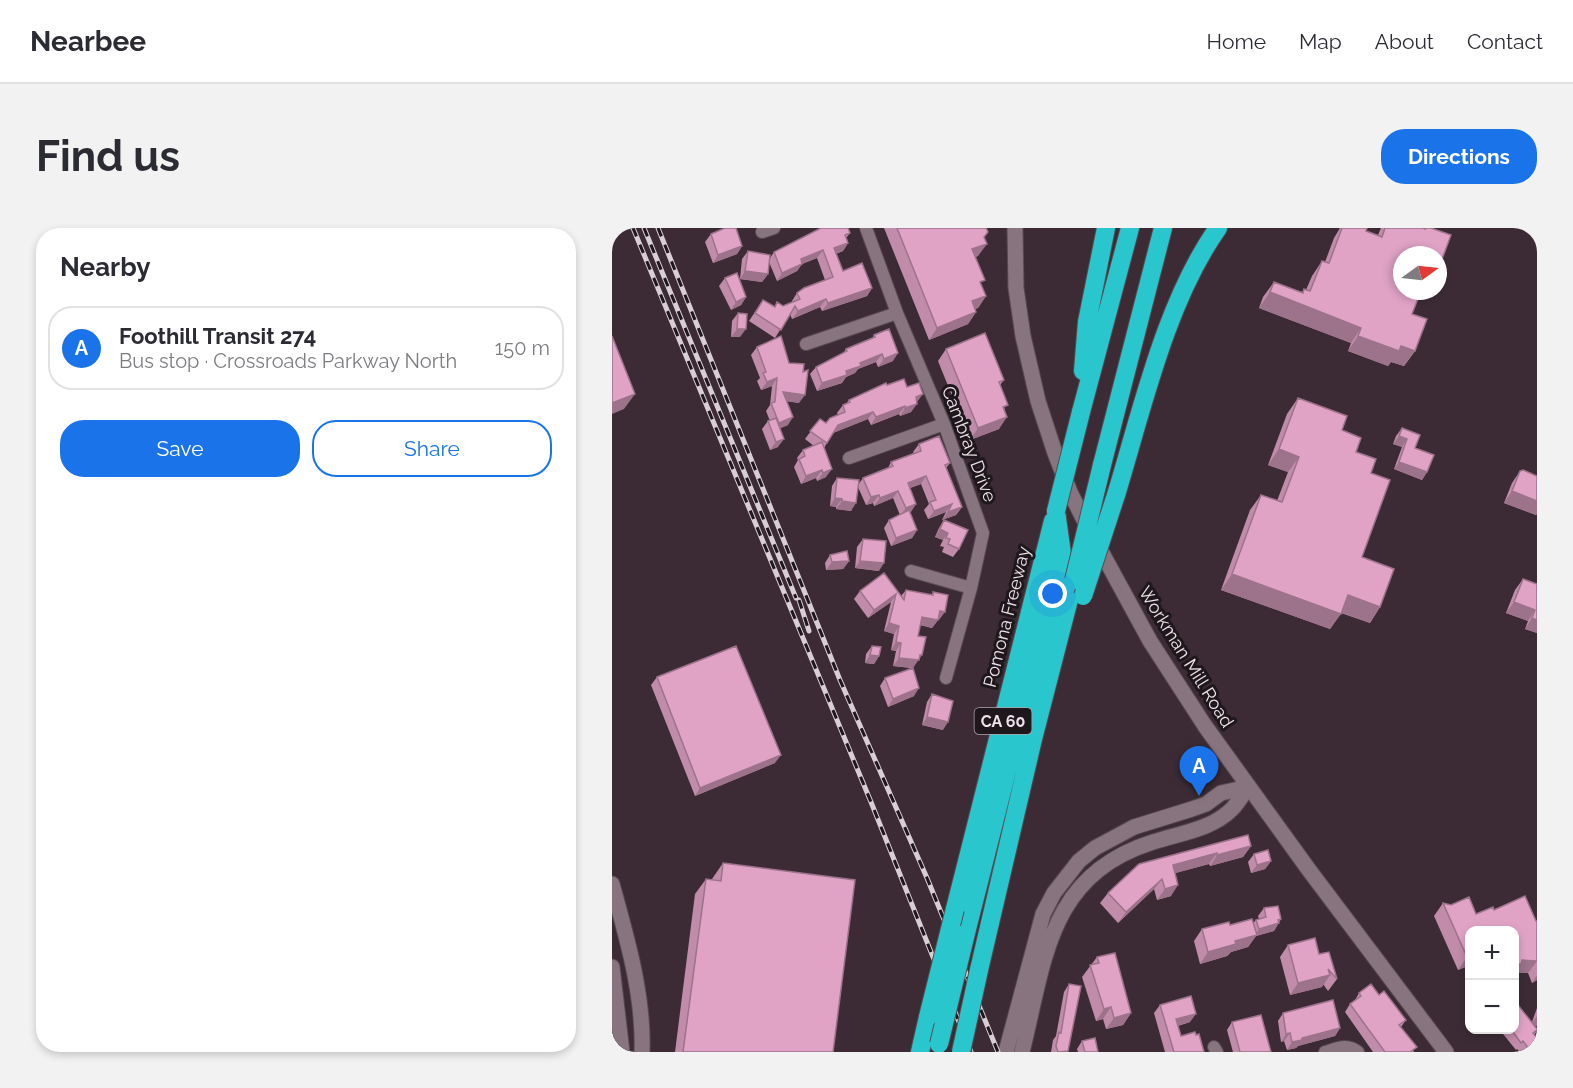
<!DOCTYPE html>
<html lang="en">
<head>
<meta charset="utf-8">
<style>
  :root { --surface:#fff; --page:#f2f2f3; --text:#2b2b33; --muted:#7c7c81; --line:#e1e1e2; --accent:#1a73e8 }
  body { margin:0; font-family:Raleway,sans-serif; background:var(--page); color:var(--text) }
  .controls { position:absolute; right:18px; bottom:18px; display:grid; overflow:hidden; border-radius:12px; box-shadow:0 3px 9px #0003 }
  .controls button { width:54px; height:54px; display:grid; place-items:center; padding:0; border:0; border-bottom:2px solid var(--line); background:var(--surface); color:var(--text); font:30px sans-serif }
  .compass { position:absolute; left:781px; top:18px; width:54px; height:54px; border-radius:50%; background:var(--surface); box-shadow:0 3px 9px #0003; rotate:75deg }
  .you { position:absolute; left:441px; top:366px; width:21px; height:21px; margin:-15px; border:4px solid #fff; border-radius:50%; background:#1a73e8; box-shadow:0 0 0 9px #1a73e833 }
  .badge { display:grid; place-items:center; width:39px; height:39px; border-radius:50%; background:var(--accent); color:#fff; font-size:20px; font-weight:700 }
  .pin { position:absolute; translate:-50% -50px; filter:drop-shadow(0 2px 3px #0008) }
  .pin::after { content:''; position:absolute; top:32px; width:21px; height:18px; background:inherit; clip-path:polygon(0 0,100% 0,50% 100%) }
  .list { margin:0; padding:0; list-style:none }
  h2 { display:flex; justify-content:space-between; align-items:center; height:78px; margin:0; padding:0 24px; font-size:26px }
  h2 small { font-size:20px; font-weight:400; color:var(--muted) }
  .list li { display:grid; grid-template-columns:39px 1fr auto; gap:18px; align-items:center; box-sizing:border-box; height:84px; margin:0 12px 12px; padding:0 12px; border:2px solid var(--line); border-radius:24px }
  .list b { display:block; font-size:22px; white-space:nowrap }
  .list p { margin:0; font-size:20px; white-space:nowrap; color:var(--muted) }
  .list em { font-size:20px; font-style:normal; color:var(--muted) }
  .actions { display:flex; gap:12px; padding:18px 24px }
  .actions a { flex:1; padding:14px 0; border:2px solid var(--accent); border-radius:24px; text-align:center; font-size:21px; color:var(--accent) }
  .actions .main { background:var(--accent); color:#fff }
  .map { position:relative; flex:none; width:925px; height:824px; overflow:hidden; border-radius:24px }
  header { display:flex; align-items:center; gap:36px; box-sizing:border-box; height:84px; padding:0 30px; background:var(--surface); border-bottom:2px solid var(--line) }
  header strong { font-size:28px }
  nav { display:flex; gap:33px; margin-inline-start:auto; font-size:21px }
  .intro { display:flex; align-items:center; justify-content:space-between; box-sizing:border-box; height:144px; padding:0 36px }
  h1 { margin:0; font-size:42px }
  .button { padding:15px 27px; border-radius:24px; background:var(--accent); color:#fff; font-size:21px; font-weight:700 }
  main { display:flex; gap:36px; padding:0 36px }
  aside { flex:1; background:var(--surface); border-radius:24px; box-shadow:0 3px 9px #0003 }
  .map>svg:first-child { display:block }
</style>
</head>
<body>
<header>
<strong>Nearbee</strong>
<nav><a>Home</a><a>Map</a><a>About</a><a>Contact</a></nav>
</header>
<div class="intro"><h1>Find us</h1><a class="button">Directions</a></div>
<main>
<aside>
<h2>Nearby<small></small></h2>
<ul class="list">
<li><span class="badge">A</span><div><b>Foothill Transit 274</b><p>Bus stop · Crossroads Parkway North</p></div><em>150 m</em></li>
</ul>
<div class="actions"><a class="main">Save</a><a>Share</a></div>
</aside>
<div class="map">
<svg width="925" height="824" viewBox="0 0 925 824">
  <rect width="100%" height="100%" fill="#3c2b35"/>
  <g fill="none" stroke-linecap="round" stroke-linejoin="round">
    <defs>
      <path id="minor" d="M254,0L285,85L332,196L371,305L359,360L334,450
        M150,4L162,0
        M194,116L285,85
        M237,230L332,196
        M299,343L359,360
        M602,819L605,824
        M713,824C726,820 735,815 746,824"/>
      <path id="tertiary" d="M0,656C15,710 32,768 30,824
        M0,739L10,824
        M394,824L431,686L442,665L467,633L483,620L522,599L580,581L594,576L609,565L636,559
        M410,824C433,732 436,647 541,614C568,605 599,602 620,581C626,575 631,566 636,559"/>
      <path id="secondary" d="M403,0L404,60L411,108L426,173L443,225L458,264L471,290L538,413L593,498L697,642L834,824"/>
      <path id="motorway" d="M471,143L475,94L494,0
        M469,184L518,0
        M490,237L551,0
        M504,267C530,182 554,73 606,0
        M343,681L441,293
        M354,705L450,326L444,283
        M367,742L421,511L462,352
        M308,824L316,789"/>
    </defs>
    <use href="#minor" stroke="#584a51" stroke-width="14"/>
    <use href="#tertiary" stroke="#584a51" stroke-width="17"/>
    <use href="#secondary" stroke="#584a51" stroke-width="17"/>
    <use href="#motorway" stroke="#584a51" stroke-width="20"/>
    <use href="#minor" stroke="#88747f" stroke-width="12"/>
    <use href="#tertiary" stroke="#88747f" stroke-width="15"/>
    <use href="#secondary" stroke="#88747f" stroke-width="15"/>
    <use href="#motorway" stroke="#2ac6cd" stroke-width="18"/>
    <defs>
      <path id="rail" d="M21,0L259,574L359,824
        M32,0L184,370
        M46,0L228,452L315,650L386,824
        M187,372L197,403"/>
    </defs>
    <use href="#rail" stroke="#daced5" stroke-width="5"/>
    <use href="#rail" stroke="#1e171b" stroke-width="3" stroke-dasharray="9" stroke-linecap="butt"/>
    <defs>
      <path id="motorway-bridge" d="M444,283L469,184
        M462,352L490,237
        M471,368L504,267
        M316,789L343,681
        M327,816L354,705
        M349,824L367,742"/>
    </defs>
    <use href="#motorway-bridge" stroke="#584a51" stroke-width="20" stroke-linecap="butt"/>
    <use href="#motorway-bridge" stroke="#2ac6cd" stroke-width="18"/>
  </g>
  <path fill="#c18caa" d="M272,0H374L372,9L366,28L363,29L369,57L374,68L366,80L363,81L364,84L356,96L317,112Z
    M728,0H755L754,3L766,7L769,0H819L790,63H816L810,71L806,69L800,86L803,123L792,138L779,134L776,138L736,123L739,115L647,80L651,69L662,54L690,64L692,61L694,62L700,48L710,33L713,34L722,10Z
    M238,5L234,10L236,15L231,23L224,26L231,43L260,60L255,68L210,83L208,79L180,91L178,86L163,110L137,93L151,72L162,78H171L180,74V73L185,65L213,52L205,30L190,36L185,43L165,53L157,34L156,46L150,54L128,51L130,31L136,23L158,30L162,24Z
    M99,6L130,18L125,26L101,35L93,14Z
    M113,50L134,69L129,77L119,82L107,58Z
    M126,85L128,109H119L120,93Z
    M262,107L281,133L266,139L264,134L246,141L243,145L234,149L230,155L205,163L198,146L204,139L231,126L234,121L260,111Z
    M145,119L187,175L175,173L176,197L168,200L166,219L158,222L150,201L156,193H158L154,183L158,177L160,158L149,162L145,153L148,150L139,127Z
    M334,121L392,152L388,157L393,183L387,201L358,212L326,133Z
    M275,157L295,159L305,174L299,184L288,188L287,186L259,197L256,191L221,205L212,220L214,249L205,253L204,250L189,256L182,239L186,232L185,230L191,222L202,218L193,211L208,191L214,195L226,187L225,185L231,177L234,176L237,172Z
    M686,170L730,202L759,245L750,329L768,379L758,395L729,385L718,401L609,362L638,282L649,267L665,273L676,244L656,237L675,186Z
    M790,200L803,220L815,244L810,252L782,241L790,219L781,216L784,208Z
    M307,216L338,235L334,240L350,279L344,287L330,292L334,284L316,291L312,282L317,276L309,256L298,260L304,276L298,284L305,302L300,310L279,318L272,300L277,292L288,287L281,270L262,278L261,275L254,277L246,259L239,283L224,281V279L218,278L220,258L225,250L246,257L251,250L276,240L279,234L302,225L301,224Z
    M908,243L925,248V286L924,287L892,275L900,255Z
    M332,292L347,321L341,329L330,324L332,319L328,318L331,312L323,309L327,300Z
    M251,311L267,343L243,340L245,319Z
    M218,327L237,333L231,341L214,342L213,335Z
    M272,345L289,368L294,362L320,367L321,364L327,392H326L320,400L308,397L301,440L302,468L276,479L268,458L273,450L299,440L281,438L284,423L279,422L282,406L272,403L279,374L256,390L242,371L248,363Z
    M911,351L925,356V405L913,401L916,393L894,385L903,362Z
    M260,418L267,428L262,436L253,435L254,426Z
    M45,449L163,535L83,568L39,457Z
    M320,466L331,502L310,497L315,474Z
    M639,618L631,629L598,638L597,636L563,645L559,668L545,672L542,661L506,695L488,675L496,665L527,636Z
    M642,626L659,633L653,641L639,645L636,634Z
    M111,635L221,824H63L83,666L94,651H100Z
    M831,675L864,686L882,682L925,693V752L920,755L916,745H903V746V702H858V737L846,742L822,688Z
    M652,680L669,691L662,703L644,708L636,719L619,724L615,728L588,736L582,713L590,701L618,697L641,695L644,692L647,691L646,688Z
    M676,717L707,726L725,751L716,763L711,756L710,759L678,767L668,729Z
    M485,729L519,785L511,797L494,801L491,791L484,793L470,749Z
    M457,756L456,823L455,824H439L441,812L444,808L452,764Z
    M747,765L767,767L794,792L789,799L802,824H761L733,784L738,776L742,774Z
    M548,777L578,794L566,798L569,808L584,807L592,824H553L542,785Z
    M925,780V798L922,797L925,803L922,807L925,810V817L919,824H908L905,821L904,822L887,801H903L920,794Z
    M671,785L728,800L723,808L686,818L684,820L675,822L672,813L669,814L666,793Z
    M620,794L659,824H621L615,802Z
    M470,813L486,824H466L465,821Z"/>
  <path fill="#9d728b" d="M376,4L367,16H375L366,28L352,33L360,21Z
    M236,15L231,23L216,28L222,20Z
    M130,18L125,26L101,35L106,27Z
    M211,22L205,30L190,36L185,43L165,53L170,45L189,31Z
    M133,43L156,46L150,54L128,51Z
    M260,60L255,68L210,83L216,75Z
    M805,63H816L810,71L802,68Z
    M658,64L749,100L739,115L647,80Z
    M374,68L366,80L351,85L360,73Z
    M134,69L129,77L119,82L124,74Z
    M214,71L208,79L180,91L186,83Z
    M364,84L356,96L317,112L325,100Z
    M125,101H134L128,109H119Z
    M746,108L789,118L803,123L792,138L779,134L776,138L736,123Z
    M286,125L281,133L266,139L272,131Z
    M270,126L264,134L246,141L243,145L234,149L230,155L205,163L210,155L248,135Z
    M165,150L160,158L149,162L155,154Z
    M171,164L193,167L187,175L165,172Z
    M23,166L12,181L0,186V175Z
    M311,166L305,174L298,176L304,169Z
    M305,176L299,184L288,188L293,180Z
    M293,178L287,186L259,197L264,189Z
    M261,184L256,191L221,205L226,197Z
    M181,189L176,197L162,203L167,195Z
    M395,189L387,201L358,212L366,200Z
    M787,208L795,211L790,219L781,216Z
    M172,211L166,219L158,222L164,214Z
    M667,221L687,229L676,244L656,237Z
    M787,234L815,244L810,252L782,241Z
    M220,241L214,249L205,253L211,245Z
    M210,242L204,250L189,256L194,248Z
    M314,248L309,256L290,263L296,255Z
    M286,263L281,270L262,278L268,270Z
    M900,263L925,273V286L924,287L892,275Z
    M267,267L261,275L254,277L259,269Z
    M223,270L230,271L224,279L218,278Z
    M230,273L244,275L239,283L224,281Z
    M304,276L299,284L288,288L294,280Z
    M340,276L334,284L316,291L322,283Z
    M350,279L344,287L330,292L336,284Z
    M328,301L336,305L331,312L323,309Z
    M305,302L300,310L279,318L284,310Z
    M237,333L231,341L214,342L220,334Z
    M248,333L272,335L267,343L243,340Z
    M620,346L729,386L718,401L609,362Z
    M284,366L279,374L256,390L262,382Z
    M736,367L768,379L758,395L725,383Z
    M902,374L923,382L916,393L894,385Z
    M328,383L333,384L327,392H324H326L320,400L305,396L310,389Z
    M920,390L925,392V405L913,401Z
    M277,395L287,398L282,406L272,403Z
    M284,414L289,415L284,423L279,422Z
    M258,427L267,428L262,436L253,435Z
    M308,427H310L301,440L281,438L287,430Z
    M307,460L302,468L276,479L281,471Z
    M315,489L336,494L331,502L310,497Z
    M169,527L163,535L83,568L88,560Z
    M639,618L631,629L598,638L605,627Z
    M605,625L597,636L553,648L561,637Z
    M659,633L653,641L639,645L645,637Z
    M550,651L542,661L506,695L514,684Z
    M566,657L559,668L545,672L553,661Z
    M669,691L662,703L644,708L636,719L619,724L615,728L588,736L596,724L623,713L642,708L647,701Z
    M858,728V737L846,742L855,729Z
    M910,732L925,733L916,745H903V746V736Z
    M718,747L710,759L678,767L686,755Z
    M925,747V752L920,755Z
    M499,779L491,791L484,793L492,781Z
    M519,785L511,797L494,801L502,790Z
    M584,786L578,794L558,800L564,791Z
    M925,788V798L919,796Z
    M728,800L723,808L686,818L684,820L675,822L680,814L690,810Z
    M678,805L672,813L669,814L674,806Z
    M925,815V817L922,821L919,824H915Z"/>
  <path fill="#e0a3c6" stroke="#9d728b" stroke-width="1.5" d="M113,0H124L130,18L106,27L99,6Z
    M209,0H236L238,5L233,7L236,15L222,20L231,43L250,35L260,60L216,75L214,71L186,83L183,78L169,102L143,85L151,72L163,79L165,74L171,78L188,71L185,65L192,60L221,49L211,22L189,31L190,36L170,45L162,24Z
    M285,0H374L376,4L372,9L375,16L360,21L373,52L368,54L374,68L360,73L364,84L325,100Z
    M730,0H755L754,3L770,9L773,0H811L813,1V0H819L839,7L826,42V27H790V63H809L800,86L815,91L803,123L789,118L787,123L746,108L749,100L658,64L662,54L691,65L692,61L698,63L710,33L717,35Z
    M136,23L158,27L156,46L133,43Z
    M125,45L134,69L124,74L113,50Z
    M126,85L135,86L134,101H125Z
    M277,101L286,125L272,131L270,126L248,135L249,138L234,143L235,147L210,155L204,139L235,123L234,121L263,109L262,107Z
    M373,105L392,152L387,154L396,177L391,179L395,189L366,200L334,121Z
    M0,108L23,166L0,175Z
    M169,108L177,135L192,136L191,144L196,142L193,167L171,164L181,189L167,195L159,175L163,174L165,150L155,154L151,145L154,144L145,119Z
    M292,151L295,159L307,155L311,166L304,169L305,176L293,180V178L264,189L261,184L226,197L215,215L198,203L208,191L214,195L218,190L233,184L231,177L238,174L237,172L274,155L275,157Z
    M686,170L735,188L730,202L749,210L744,224L764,231L759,245L778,252L750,329L782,341L768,379L736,367L729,386L620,346L649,267L670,274L687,229L667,221Z
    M164,190L172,211L164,214L156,193Z
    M790,200L808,207L803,220L822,227L815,244L787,234L795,211L787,208Z
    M327,208L338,235L333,237L350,279L336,284L340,276L322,283L318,274L324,272L314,248L296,255L304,276L294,280L286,263L268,270L267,267L259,269L251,250L281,238L279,234L309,223L307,216Z
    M210,214L220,241L211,245L210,242L194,248L187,231L193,228L191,222Z
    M911,242L925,248V273L900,263L908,243Z
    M225,250L247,252L244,275L230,273V271L223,270Z
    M297,282L305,302L284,310L277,292Z
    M332,292L356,302L347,321L336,316L338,311L334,310L336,305L328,301Z
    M251,311L274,313L272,335L248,333Z
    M235,323L237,333L220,334L218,327Z
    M272,345L292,372L294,362L321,367V364L336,367L333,384L328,383L326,392L310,389L306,408L314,409L310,427H308L307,432L287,430L289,415L284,414L287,398L277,395L284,366L262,382L248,363Z
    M911,351L925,356V392L920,390L923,382L902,374Z
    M124,418L169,527L88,560L45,449Z
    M260,418L269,419L267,428L258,427Z
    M301,440L307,460L281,471L273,450Z
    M320,466L341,473L336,494L315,489Z
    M636,607L639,618L605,627V625L561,637L566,657L553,661L550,651L514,684L496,665L527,636Z
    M656,622L659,633L645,637L642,626Z
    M111,635L243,652L221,824H71L94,651L109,653Z
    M913,668L924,693H925V733L910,732L909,736H903V702H858V728L855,729L831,675L839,677L857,669L864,686L881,679L882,682Z
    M666,678L669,691L666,692L667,695L647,701L644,692L654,689L652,680Z
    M640,691L645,707L623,713L624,716L596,724L590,701L617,694L618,697Z
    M703,710L707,726L717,724L725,751L716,741L718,747L686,755L676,717Z
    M503,725L519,785L502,790L499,779L492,781L478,737L487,735L485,729Z
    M457,756L469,758L456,823L446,824L444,818L447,804L449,805Z
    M759,756L767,767L772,763L794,792L787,797L805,819L798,824H773L738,776L749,768L747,765Z
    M579,768L584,786L564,791L569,808L583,804L584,807L587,806L592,824H562L548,777Z
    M721,772L728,800L690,810V812L680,814L678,805L674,806L671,785Z
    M906,777L925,801V802L921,805L925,810V815L917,821L911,813L909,815L899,801H903V780Z
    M649,787L659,824H628L620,794Z
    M483,810L486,824H473L470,813Z"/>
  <g text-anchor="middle" stroke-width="6" stroke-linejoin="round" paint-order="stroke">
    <rect fill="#1e171b" stroke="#b0a6ab" stroke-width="1.5" x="362.5" y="480" width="57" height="26" rx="4.5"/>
    <g font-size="16" font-weight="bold" fill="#eee3e9">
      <text x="391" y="499">CA 60</text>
    </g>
    <g font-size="18" fill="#eee3e9" stroke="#1e171b">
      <text transform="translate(357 216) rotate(69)" y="6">Cambray Drive</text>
      <text transform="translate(395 389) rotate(-76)" y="6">Pomona Freeway</text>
      <text transform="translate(574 429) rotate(58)" y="6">Workman Mill Road</text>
    </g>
  </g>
</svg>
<div class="controls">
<button>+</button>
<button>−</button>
</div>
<svg class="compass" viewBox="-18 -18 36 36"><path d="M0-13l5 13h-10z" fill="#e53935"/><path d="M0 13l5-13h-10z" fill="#7c7c81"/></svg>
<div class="you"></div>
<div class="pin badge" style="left:587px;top:568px">A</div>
</div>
</main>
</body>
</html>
